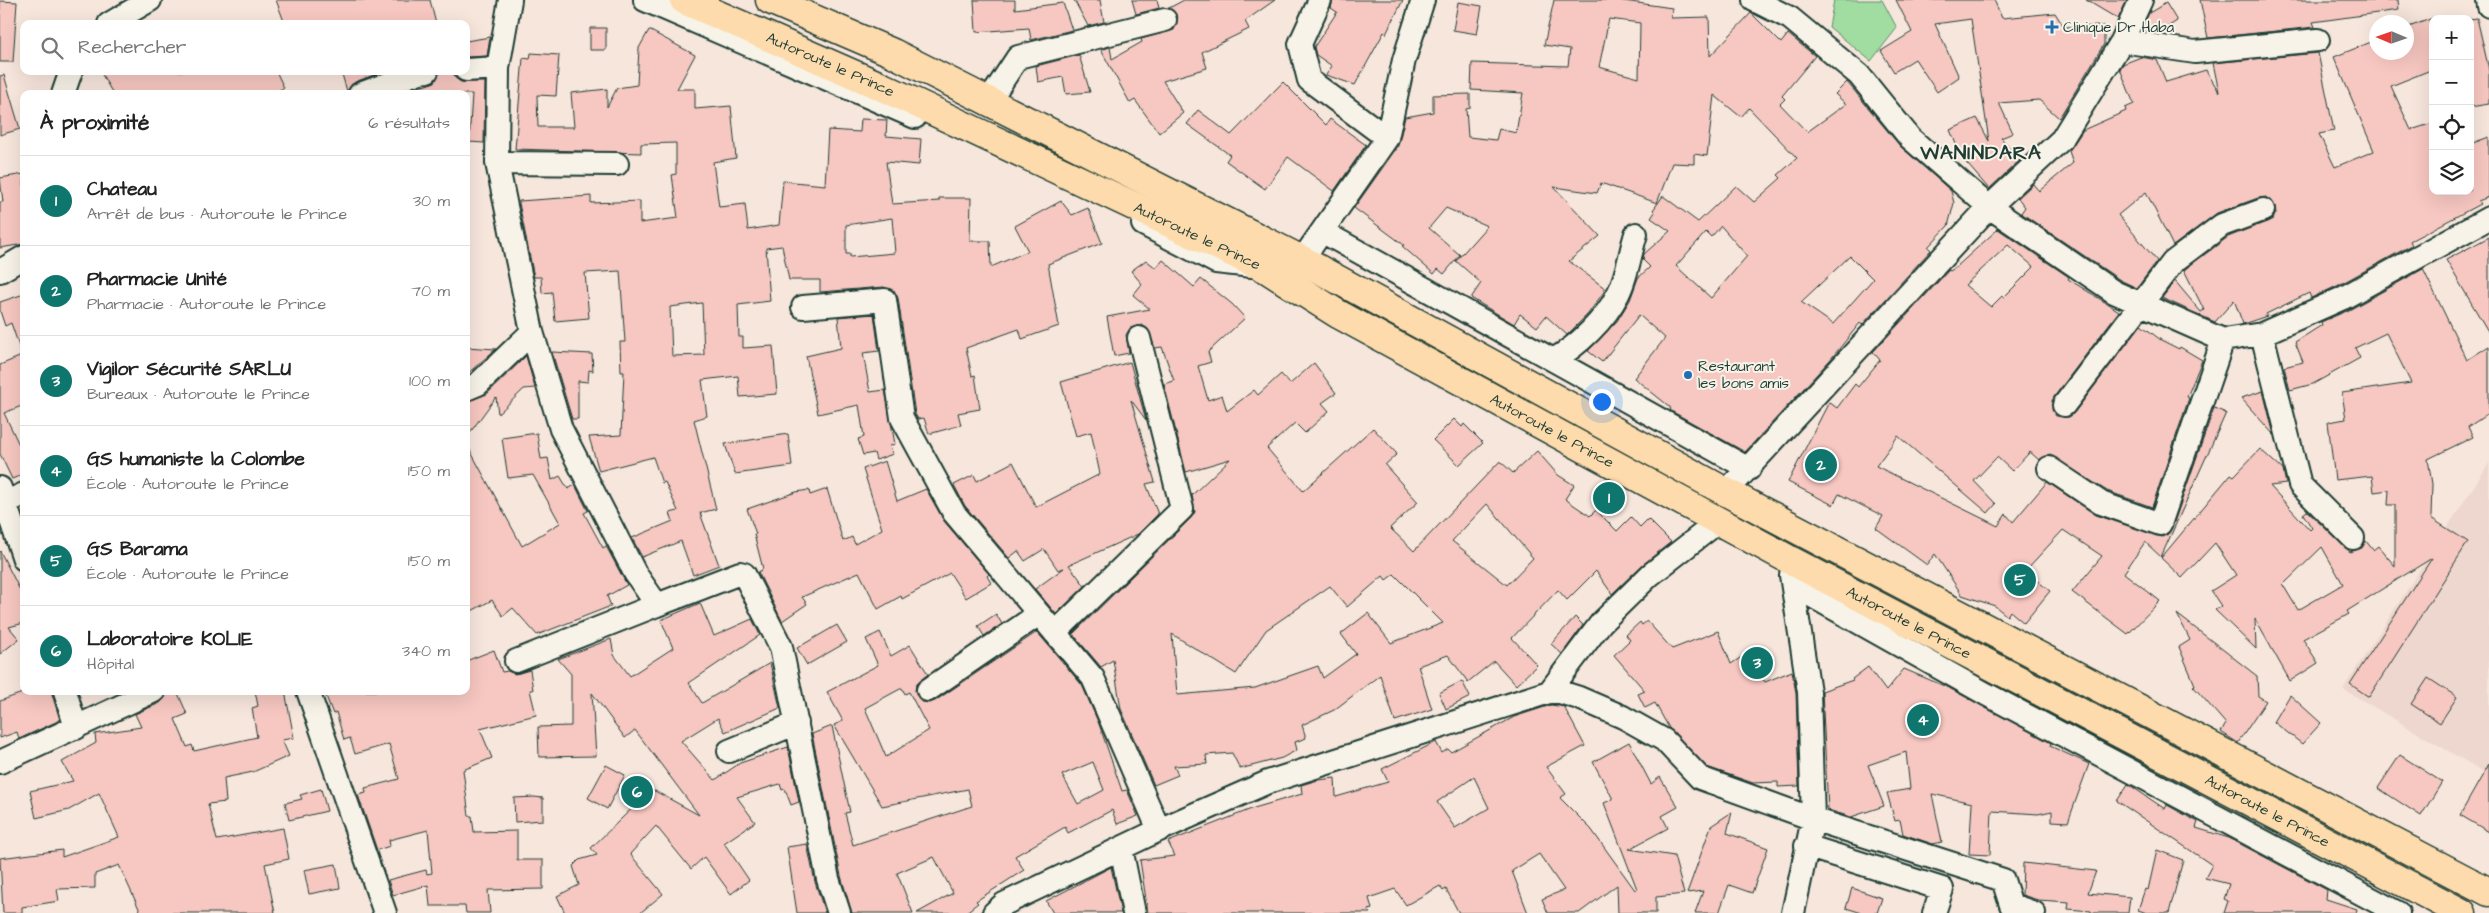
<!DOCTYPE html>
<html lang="fr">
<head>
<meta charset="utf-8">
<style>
  :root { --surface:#fff; --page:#f2f2f2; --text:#222; --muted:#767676; --line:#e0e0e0; --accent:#0f766e }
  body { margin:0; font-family:"Architects Daughter",sans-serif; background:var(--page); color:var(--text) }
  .controls { position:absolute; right:15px; top:15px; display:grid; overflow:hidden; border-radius:10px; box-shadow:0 5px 20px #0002 }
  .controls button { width:45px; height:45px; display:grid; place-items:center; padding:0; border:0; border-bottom:1px solid var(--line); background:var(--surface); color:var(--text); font:25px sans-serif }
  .compass { position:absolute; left:2369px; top:15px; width:45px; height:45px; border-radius:50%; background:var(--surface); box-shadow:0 5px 20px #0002; rotate:272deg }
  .you { position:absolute; left:1601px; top:401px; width:18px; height:18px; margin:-12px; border:4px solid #fff; border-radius:50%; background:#1a73e8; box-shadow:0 0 0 8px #1a73e833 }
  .badge { display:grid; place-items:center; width:32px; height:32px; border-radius:50%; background:var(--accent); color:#fff; font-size:16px; font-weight:700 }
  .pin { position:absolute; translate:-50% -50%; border:2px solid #fff; box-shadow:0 1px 5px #0006 }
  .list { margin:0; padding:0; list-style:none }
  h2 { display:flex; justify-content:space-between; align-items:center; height:65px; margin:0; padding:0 20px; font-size:21px }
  h2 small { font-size:16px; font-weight:400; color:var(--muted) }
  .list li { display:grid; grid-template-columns:32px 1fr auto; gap:15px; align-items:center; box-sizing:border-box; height:90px; padding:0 20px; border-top:1px solid var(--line) }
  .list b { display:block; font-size:19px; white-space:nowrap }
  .list p { margin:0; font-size:16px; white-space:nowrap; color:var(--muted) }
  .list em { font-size:16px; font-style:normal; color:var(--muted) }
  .icon { flex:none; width:28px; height:28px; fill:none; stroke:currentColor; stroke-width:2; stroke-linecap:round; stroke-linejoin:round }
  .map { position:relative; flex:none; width:2489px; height:913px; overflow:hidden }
  .search { position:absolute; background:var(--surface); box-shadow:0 5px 20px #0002; left:20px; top:20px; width:450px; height:55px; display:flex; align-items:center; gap:12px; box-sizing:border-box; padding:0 18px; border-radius:10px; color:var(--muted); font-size:19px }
  .panel { position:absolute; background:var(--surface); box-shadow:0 5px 20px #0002; left:20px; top:90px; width:450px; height:605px; border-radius:10px }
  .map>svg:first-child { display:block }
</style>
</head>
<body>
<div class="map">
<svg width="2489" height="913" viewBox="0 0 2489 913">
  <rect width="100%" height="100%" fill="#f7e6dc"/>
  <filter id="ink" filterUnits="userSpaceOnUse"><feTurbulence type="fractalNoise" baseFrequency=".02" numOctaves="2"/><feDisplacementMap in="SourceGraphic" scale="10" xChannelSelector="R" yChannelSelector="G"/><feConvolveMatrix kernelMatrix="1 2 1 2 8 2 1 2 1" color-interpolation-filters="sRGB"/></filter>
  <g filter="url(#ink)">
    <path fill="#eed7ce" d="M2489,463V775L2343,689Z"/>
    <path fill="#a1dca1" stroke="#608c6a" d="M1834,0H1882L1897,28L1871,61L1829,27Z"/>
    <path fill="#f7c7c1" stroke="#1f3d34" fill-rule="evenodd" d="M276,0H430L436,24H285Z
      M974,0H1015V9L1063,3L1072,30L1031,40L1029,28L976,32Z
      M1074,0H1100L1104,22L1088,26Z
      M1132,0H1157L1159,8L1136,14Z
      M1184,0H1275L1245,21L1249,29L1202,52L1207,68L1163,81L1183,113L1159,133L1135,100L1130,103L1101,50L1110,47L1112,59L1142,42L1141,39L1174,30L1178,17L1169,8Z
      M1333,0H1403L1386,34L1384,32L1355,85L1326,75L1332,66L1316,55L1314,47L1337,12L1331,8Z
      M1554,0H1617L1672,8L1671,18L1709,17L1710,56L1751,13L1781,43L1788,34L1815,56L1782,96L1785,99L1780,104L1807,132L1846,104L1835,94L1847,82L1900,146L1951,191L1954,203L1948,226L1928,247L1931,250L1862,325L1860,323L1830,360L1745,452L1671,411L1670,407L1634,378L1665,338L1639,315L1602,362L1588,351L1617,321L1630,300L1638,278L1650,267L1643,260L1644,254L1670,231L1651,218L1655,212L1653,210L1663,196L1698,222L1736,186L1754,202L1781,178L1778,175L1797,158L1749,108L1741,117L1714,95L1707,156L1694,154V164L1672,163L1657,203L1601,183L1597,193L1554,187L1600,236L1569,261L1606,289L1588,314L1567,335L1546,316L1537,327L1520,314L1514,324L1471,298L1481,283L1456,261L1487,226L1446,208L1429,228L1460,255L1444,274L1438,269L1434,274L1402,246L1404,245L1354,208L1398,146L1405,117L1433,112V95L1470,94V108L1466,109L1468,137L1496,140L1499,129L1516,133L1523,93L1471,90L1472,63L1568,66L1570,49L1544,45ZM1609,19L1640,23L1639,78L1599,67ZM1721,226L1747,256L1711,298L1676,266L1706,232L1711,237ZM1850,256L1873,279L1833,324L1801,302Z
      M1896,0H1994L2002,18L2055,13L2064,27L2104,26V44L2059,118L2039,100L1999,103L2013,133L2001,138L2021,158L2023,157L1989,189L1962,158L1950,130L1977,118L1989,141L1971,19L1935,24L1959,77L1937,92L1915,59L1894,72L1881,51L1912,32Z
      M2086,0H2127L2118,19Z
      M2200,0H2398L2399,10L2313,22L2315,27L2208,38Z
      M0,1L17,2L13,62H0Z
      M1458,2L1482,6L1477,34L1453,30Z
      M2166,3L2177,21L2158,33L2145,31L2143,26L2149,13Z
      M2433,18V69L2391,86L2411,130L2433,123V191H2470V144L2489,137V197L2478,201L2480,204L2410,241L2412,245L2337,286L2311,298L2309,293L2266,314L2267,316L2243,324L2234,300L2215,322L2162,298L2175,281L2201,312L2204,310L2184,270L2228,237L2273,219L2276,213L2275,206L2266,197L2258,198L2217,213L2173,246L2146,192L2118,215L2157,261L2137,288L2120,280L2021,213L2025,207L2018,198L2033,184L2039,191L2073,163L2069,151L2083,130L2126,111L2125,108L2134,104L2120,69L2123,64L2141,57L2157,60L2166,82L2206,70L2219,92L2213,63L2318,53L2334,131L2319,134L2335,167L2374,151L2334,57L2376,40V52H2406V28Z
      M2477,18L2489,70V104L2470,107V19Z
      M590,28H606V50H590Z
      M649,30L695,55L677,89H695V109L731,106L736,158L713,162L719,207L745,204L748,230L779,225L783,181L825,185L828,130L860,132L861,119L887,120L886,136L921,139L919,165L886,162L892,204L939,201V198H971L970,241H990L991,267L1028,251L1015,226L1061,201L1072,215L1088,208L1102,243L1048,264L1059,326L1022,339L1019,329L966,348L972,376L975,375L980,409L958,413L961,425L929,434L924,418L918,419L915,414L898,298L895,292L884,287L820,292V280H789L782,246L766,248L770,301L738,305L739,337H743V348L773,346L777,394L740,397L738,376L702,380L707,416L694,420L716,509L700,513L719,565L693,575L681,541L642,557L632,538L673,521L670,513L678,511L665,482L662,483L653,457L599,471L589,437L621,435L624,372H621L620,342H625L620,271L585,273L589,318L555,321L552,292L542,293L541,277H534L519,203V201L591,196V203L640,201V223L678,218L672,175L676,174V143L641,144V153L515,149L523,58L530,59L531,53L559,55L556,96L537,95L538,127H574L571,93L607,89V107L617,88L637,85L639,48ZM892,218L895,253L850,257V254H846V225ZM702,303L704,355L672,356L670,307Z
      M490,37L487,56L466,57V41Z
      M1079,55L1090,92L1066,94L1063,77L1038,82L1036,66Z
      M100,71H276L284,88L279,90L281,94H113Z
      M341,71H384L355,82L347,91Z
      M440,71H453L455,78L461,82H485L484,143L469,142L472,94H399L435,82Z
      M4,75L20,129L0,135V76Z
      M1283,82L1326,125L1330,119L1366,145L1334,191L1288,157L1265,189L1226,161L1230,155L1187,124L1198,110L1231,135Z
      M24,174V244L0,248V202H3L0,178Z
      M1998,229L2069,277L2068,279L2119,311L2054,397L2052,410L2056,416L2069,417L2074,413L2141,325L2161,340L2179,349L2180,347L2202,360L2187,397L2189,398L2152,507L2107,491L2050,455L2039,460L2030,452L2012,471L1997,457L1974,481L1996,504L1988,513L1898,436L1876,466L1998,526L2006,514L2013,522L2047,482L2096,515L2162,537L2168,534L2172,528L2214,408L2226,413L2161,557L2145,542L2124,573L2160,601L2128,634L2072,592L2102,556L2063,530L2025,571L2050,591L2024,623L2010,611L2007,616L1995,606L1962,595L1935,554L1927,565L1876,528L1883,516L1839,494L1833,505L1788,482L1829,402L1837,408L1855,384L1858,387L1880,360L1873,352L1949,270L1950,271L1955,268ZM2008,245L2034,267L2004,297L2002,296L1991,307L1965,285Z
      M2489,237V333L2446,260Z
      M1146,260L1156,268L1163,260L1194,287L1201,279L1232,304L1245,318L1208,352L1211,362L1198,366L1208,400L1222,395L1227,411L1254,390L1258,395L1281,374L1290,384L1314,363L1336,393L1322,403L1329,411L1305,433L1295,423L1267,448L1303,491L1373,428L1397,454L1385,465L1418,502L1390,528L1414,551L1500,461L1513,473L1537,451L1558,475L1574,485L1565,499L1590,516L1596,510L1617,531L1631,517L1640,527L1648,519L1671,542L1641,566L1612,594L1596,571L1567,600L1558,590L1512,638L1537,665L1516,685L1494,661L1468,682L1448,655L1418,666L1432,709L1395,721L1380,675L1334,710L1302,725L1306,738L1295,742L1297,750L1282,758L1240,769L1232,753L1206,755L1207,764L1174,766L1178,775L1154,785L1121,709L1113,660L1101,667L1073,634L1191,518L1195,512L1192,495L1230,459L1186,472L1164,384L1174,381L1162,347L1155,348L1148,329L1142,325L1130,328L1126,335L1129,353L1114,356L1107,317L1150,309L1133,295L1142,284L1131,271ZM1487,504L1533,558L1507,585L1452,541ZM1394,574L1443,623L1391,643L1368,613L1341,634L1356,654L1323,678L1318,666L1255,688L1177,695L1172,634L1236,674L1266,630L1330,586L1347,607L1383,576L1386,580Z
      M2423,269L2467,360L2489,346V413L2468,427L2473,437L2428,459L2432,484L2431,518L2468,542L2369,697L2350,684L2432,558L2347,611L2349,614L2303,639L2318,663L2290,681L2255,619L2256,649L2215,610L2221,606L2211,591L2236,575L2215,543L2182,578L2161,558L2231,474L2234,476L2260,449L2283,470L2286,484L2270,486L2310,530L2312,528L2303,514L2307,511L2350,552L2362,548L2366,541L2373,550L2378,546L2395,566V505H2388L2389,490L2374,492L2372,476L2335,480L2328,422L2346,419L2342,393L2411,383L2386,333L2355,348L2360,358L2313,384L2290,390L2284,367L2303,362L2295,342L2322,325L2321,322L2349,310ZM2322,547L2343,584L2298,610L2283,585Z
      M24,294V352H21L11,323L5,326L0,311V302Z
      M874,314L879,351L863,353L870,392L885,390L895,444L890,446L893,454L876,460L874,453L863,455L858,439L864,437L859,405L818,414L806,356L841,348L838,317Z
      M466,347L496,349L466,375Z
      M552,352L592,354L593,371L589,370L588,382L578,381V419H572Z
      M24,355V405L4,413L24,455V474L12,479L0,454V365Z
      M526,356L535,388L524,389L498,414L496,397L466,438V402L487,394Z
      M1130,362L1146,420L1131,400L1155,482L1146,484L1158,514L1138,534L1069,565L1085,586L1056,614L1035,589L1064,568L1058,570L1044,549L1025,561L1018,551L1009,558L965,506L954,485L974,475L977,481L1013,462L1036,507L1100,474L1091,432L1076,436L1061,382Z
      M2263,391L2274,435L2241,398Z
      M1454,419L1462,427L1464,424L1483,443L1459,465L1433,440Z
      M537,433L541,459L548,458L552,480L560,476L568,489L575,485L588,511L584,513L603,548L606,546L607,548L627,585L607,596L611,606L537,635L513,608L503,616L492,600L466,614V443L522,546L560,523L533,475L508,478L502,438Z
      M788,434L792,466L735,474L725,444Z
      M885,461L897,501L926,489L944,521L989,574L987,576L991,583L966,598L950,573L902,599L901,596L878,609L859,572L802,597L807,604L782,621L758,572L763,569L754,534H756L747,509L796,492L809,490L810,495L827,489L843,541L852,537L855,544L882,529L863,469Z
      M0,551L24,598V623L9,627L19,639L0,654Z
      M700,603L714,636L752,619L760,635L689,683L702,703L770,663L780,708L725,732L718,718L681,741L715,780L740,763L788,747L799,802L791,805L785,789L782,790L780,784L737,797L755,822L724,843L749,880L731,894L704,857L691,869L656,826L630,854L663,894L640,913H565L557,896L579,885L573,866L579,860L597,855L591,848L650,791H655L699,815L635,730L625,738L592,693L596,756L539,757L538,727L571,726V674L558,659L611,639L614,655L630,676L673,648L661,620Z
      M996,614L1002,624L984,636L978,626Z
      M2177,614L2257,676L2258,696L2266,701L2238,743L2221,732L2226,724L2193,686L2195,685L2179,647L2190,640Z
      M1575,617L1583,625L1562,654L1551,644Z
      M1647,621L1672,649L1718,631L1731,664L1746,654L1765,682L1792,671L1796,693L1799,786L1778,787V782L1753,783L1707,767L1669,728L1655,703L1645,708L1638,694L1645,691L1614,655L1630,640L1626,635L1640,622L1642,625Z
      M837,625L847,642L807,665L797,648Z
      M880,632L891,656L910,645L928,674L916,684L915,691L922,702L929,703L935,701L1037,632L1082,685L1099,724L1122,791L1127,790L1138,816L1117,824L1112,810L1068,833L1065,827L1015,856L1024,870L976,901L978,903L965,913H917L953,893L934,857L897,873L913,913H852L841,876L812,734L832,726L850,812L845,813L853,845L972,806L968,789L882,806L834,725L843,721L827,692L878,665L866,639ZM902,688L905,694L909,692L929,730L886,757L865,708ZM1093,762L1104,790L1078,804L1062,775Z
      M494,650L502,672L508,671L515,674L530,670L533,690H530L536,715L480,729L492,758L463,770L469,816H472L474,832L517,831V860H543V889L488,890L490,913H466L465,906H430L428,885L393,895L388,880L426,870L427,874L432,873L428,830L389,840L390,846L377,850L358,795L366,793L365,788L399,779L389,744L355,754L350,738L344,740L336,712L333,714L324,691H466V661Z
      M1868,667L1886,691L1904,669L1949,688L2051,743L2050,746L2089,764L2068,822L2052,821V811L2038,814L1992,811L1990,855L1969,854L1972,803L1932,794L1942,842L1933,844L1903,834L1900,820L1895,821L1887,793L1910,789L1906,752L1868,765L1884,806L1851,817L1828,810L1822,691L1853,680L1852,679Z
      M2428,678L2457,697L2440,723L2411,704Z
      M1462,681L1470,697L1446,709L1439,693Z
      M28,691H51L60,720L19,739L17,732L0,738V701Z
      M167,691H177L187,714L175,719L187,747L192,745L194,751L257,737L252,708L258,706L255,691H285L294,738L282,740L289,756L253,772L224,778L226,802L208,804L217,840L283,828L289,859L265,864L275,913H141L119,865L95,874V888L57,889L59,901L22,907V913H3L0,858L62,850V857L119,837L99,793L69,810L36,818L30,791L73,781L62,762L96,743L95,734L141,727L135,714L160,703L165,698Z
      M2290,695L2321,723L2302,744L2274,722Z
      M1551,705L1564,707L1585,746L1546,767L1566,794L1560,798L1591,829L1635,890L1637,889L1604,803L1613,799L1593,762L1629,742L1651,784L1660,777L1678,807L1662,816L1668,828L1629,849L1674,856L1684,894L1656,897V913H1618L1617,885L1579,913H1548L1542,899L1564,890L1539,854L1512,871L1528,913H1459L1446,889L1443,891L1440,886L1406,905L1395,889L1369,898L1372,909L1369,910L1370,913H1148L1140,860L1175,856L1168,842L1254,808L1302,794L1301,785L1318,780L1335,778L1336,797L1388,782L1382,769L1436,742L1442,753L1448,749L1451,752L1514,717ZM1474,777L1489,808L1455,828L1437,802Z
      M2400,755L2442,782L2421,816L2378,788Z
      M2489,764V832L2460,815Z
      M606,765L625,775L607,809L588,798Z
      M2128,784L2165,809L2167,805L2198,822L2196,828L2229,838L2327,890L2326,899L2357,909L2356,913H2224L2228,901L2224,899L2229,884L2205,878L2212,865L2117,801Z
      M321,789L327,811L289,820L285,803L302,799L300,795Z
      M534,797L543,798V820L515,822L514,798Z
      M1732,812L1727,833L1768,848L1752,893L1729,885L1719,913H1695L1703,891L1687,893L1711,826Z
      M807,844L815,882L825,913H797L787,847Z
      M2157,850L2183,860L2169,913H2147L2138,910L2145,889L2148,890Z
      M2023,863L2096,871L2088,893L2130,897L2128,913H2091V911L2068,909L2069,902L2038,900L2022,895Z
      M336,864L340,888L309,894L304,870Z
      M1111,867L1121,913H1053L1046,901Z
      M1852,888L1882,898L1877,913H1862L1846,908Z"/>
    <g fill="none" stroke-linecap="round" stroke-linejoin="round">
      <defs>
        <path id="minor" d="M510,0L498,68L497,163L532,332L561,429L635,573L657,605L740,573L744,574L781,647L828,879L839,913
          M645,0L915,117
          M1320,0L1300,44L1309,80L1387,138
          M1754,0L1790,18L1859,75L1910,138L1989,207L2114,292L2223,340L2262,334L2343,298L2489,218
          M2488,0L2489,6
          M109,24L150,0
          M2122,41L2195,52L2318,40
          M466,70L498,68
          M63,94L71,71
          M360,94L420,72L427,71
          M989,101L1018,57L1165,20
          M497,163L617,164
          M1143,224L1216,262L1252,266
          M1323,232L1749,469
          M1302,260L1387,138L1404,60L1423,0
          M0,271L24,257
          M803,307L885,300L902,418L954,513L1093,678L1159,830
          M2262,334L2300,485L2353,538
          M1553,360C1578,346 1605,320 1618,294C1627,277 1630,253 1636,234
          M466,389L478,384L532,332
          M2064,405L2173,262L2222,225L2263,210
          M2049,468L2101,503L2160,524L2223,340
          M0,488L24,559
          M1726,492L1989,207L2062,139L2122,41L2141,0
          M0,505L24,494
          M1791,575L1809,692L1813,819L1793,913
          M1794,586L1986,694L2398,913
          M1055,633L1182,509L1139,338
          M516,661L657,605
          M928,690L1039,614
          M65,691L76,728
          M308,691L385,913
          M1549,692H1560L1579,698L1623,717L1664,740L1700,778L1813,819L2003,880L2011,905L2034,913
          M729,751L797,723
          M0,762L154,691
          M1806,846L1942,889L1934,913
          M1121,848L1134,913
          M994,913L1004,904L1159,830L1268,782L1549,692L1601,623L1650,575L1719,521"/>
        <g id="major">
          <path id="s1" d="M684,0L878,85L1265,268L1338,314L1788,559L2462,913"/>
          <path d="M770,0L893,53L1302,260L1726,492L2489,892"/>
        </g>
      </defs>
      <use href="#minor" stroke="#1f3d34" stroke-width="26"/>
      <use href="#major" stroke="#1f3d34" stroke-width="31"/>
      <use href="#minor" stroke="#f7f3e8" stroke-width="22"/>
      <use href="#major" stroke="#fedbac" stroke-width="28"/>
    </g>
  </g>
  <g fill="#1f6fb2" stroke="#f7f3e8" stroke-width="2">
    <path d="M2049.5 19.5h5v5h5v5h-5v5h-5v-5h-5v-5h5z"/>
    <circle cx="1688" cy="375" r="5"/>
  </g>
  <g text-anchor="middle" stroke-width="4" stroke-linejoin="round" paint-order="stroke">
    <g font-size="15" fill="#1f3d34" stroke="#f7f3e8" text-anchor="start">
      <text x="2063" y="32">Clinique Dr Haba</text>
      <text x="1698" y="371">Restaurant<tspan x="1698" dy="17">les bons amis</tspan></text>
    </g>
    <g font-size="15" fill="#1f3d34" stroke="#f7f3e8">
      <text dy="5" stroke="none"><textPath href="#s1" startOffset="160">Autoroute le Prince</textPath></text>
      <text dy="5" stroke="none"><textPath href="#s1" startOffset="565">Autoroute le Prince</textPath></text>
      <text dy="5" stroke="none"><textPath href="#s1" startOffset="970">Autoroute le Prince</textPath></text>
      <text dy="5" stroke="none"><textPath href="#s1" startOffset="1375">Autoroute le Prince</textPath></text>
      <text dy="5" stroke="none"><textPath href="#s1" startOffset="1780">Autoroute le Prince</textPath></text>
    </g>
    <g font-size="20" font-weight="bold" letter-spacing="1" fill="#1f3d34" stroke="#f7f3e8">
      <text x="1981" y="159">WANINDARA</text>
    </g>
  </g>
</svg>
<div class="controls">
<button>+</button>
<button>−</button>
<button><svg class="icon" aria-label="locate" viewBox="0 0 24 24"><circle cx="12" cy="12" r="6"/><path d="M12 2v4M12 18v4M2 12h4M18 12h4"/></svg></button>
<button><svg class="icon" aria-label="layers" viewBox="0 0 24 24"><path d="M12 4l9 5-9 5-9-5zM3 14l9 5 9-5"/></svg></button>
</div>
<svg class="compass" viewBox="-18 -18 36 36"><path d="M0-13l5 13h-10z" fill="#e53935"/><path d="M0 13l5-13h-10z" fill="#767676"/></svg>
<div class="you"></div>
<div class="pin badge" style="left:1609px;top:498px">1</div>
<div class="pin badge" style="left:1821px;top:465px">2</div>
<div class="pin badge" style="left:1757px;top:663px">3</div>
<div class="pin badge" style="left:1923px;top:720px">4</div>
<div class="pin badge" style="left:2020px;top:580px">5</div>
<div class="pin badge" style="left:637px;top:792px">6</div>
<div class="search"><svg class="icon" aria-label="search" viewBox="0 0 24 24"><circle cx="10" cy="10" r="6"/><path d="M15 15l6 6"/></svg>Rechercher</div>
<section class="panel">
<h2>À proximité<small>6 résultats</small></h2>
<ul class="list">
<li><span class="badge">1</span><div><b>Chateau</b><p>Arrêt de bus · Autoroute le Prince</p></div><em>30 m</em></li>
<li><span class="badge">2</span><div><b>Pharmacie Unité</b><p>Pharmacie · Autoroute le Prince</p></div><em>70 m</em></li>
<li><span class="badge">3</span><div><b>Vigilor Sécurité SARLU</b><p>Bureaux · Autoroute le Prince</p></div><em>100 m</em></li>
<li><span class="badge">4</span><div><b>GS humaniste la Colombe</b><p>École · Autoroute le Prince</p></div><em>150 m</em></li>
<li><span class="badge">5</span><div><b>GS Barama</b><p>École · Autoroute le Prince</p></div><em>150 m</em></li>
<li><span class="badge">6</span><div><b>Laboratoire KOLIE</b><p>Hôpital</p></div><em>340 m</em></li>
</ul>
</section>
</div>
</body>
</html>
